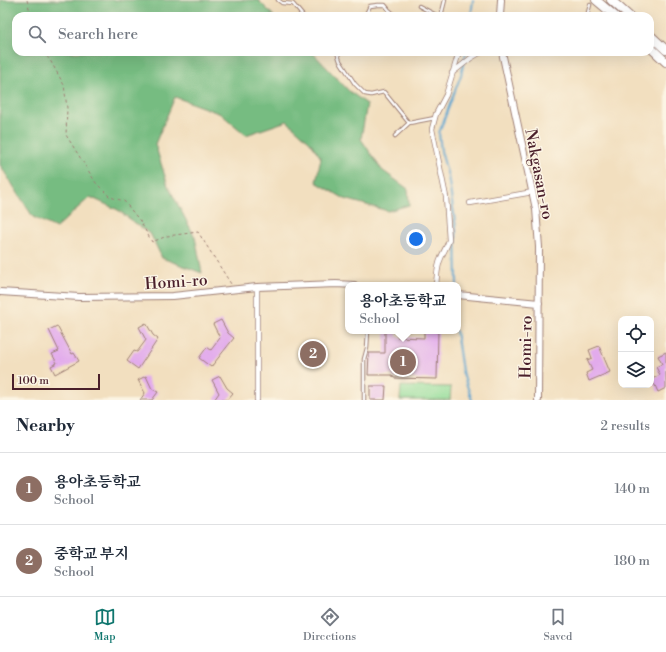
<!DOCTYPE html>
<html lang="en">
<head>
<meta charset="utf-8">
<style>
  :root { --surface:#fff; --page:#f2f2f3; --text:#1f2937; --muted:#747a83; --line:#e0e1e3; --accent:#0f766e }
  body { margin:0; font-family:"Libre Bodoni","Noto Serif KR",serif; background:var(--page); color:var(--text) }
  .controls { position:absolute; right:12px; bottom:12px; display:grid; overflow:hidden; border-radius:8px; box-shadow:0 4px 16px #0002 }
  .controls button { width:36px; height:36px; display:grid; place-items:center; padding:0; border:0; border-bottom:1px solid var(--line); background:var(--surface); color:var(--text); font:20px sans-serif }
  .scale { position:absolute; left:12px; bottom:10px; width:88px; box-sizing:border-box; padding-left:4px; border:2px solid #4a1f2b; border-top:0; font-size:11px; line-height:14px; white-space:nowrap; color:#4a1f2b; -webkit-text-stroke:3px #fcf5e5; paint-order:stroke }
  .you { position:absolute; left:416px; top:239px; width:14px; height:14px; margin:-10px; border:3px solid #fff; border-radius:50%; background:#1a73e8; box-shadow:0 0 0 6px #1a73e833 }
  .badge { display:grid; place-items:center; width:26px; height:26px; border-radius:50%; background:var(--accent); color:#fff; font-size:13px; font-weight:700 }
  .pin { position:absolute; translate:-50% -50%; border:2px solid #fff; box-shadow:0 1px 4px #0006 }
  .popup { position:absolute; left:345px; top:282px; width:116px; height:52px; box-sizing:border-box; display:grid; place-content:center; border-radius:8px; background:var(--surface); filter:drop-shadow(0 1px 3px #0005); font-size:13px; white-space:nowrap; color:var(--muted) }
  .popup b { font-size:15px; color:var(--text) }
  .popup::after { content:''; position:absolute; left:50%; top:100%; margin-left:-8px; border:8px solid transparent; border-top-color:var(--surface) }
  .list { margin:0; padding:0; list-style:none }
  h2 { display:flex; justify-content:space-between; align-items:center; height:52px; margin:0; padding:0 16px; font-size:17px }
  h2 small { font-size:13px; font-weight:400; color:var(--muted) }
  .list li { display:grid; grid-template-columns:26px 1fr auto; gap:12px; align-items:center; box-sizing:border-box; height:72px; padding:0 16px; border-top:1px solid var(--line) }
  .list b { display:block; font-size:15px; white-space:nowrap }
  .list p { margin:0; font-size:13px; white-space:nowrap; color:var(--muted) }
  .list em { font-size:13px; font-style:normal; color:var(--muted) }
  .icon { flex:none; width:22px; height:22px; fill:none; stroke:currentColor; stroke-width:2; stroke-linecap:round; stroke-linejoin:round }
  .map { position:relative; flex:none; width:666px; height:400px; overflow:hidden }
  .search { position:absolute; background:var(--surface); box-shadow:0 4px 16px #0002; left:12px; right:12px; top:12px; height:44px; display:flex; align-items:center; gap:10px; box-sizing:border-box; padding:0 14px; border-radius:12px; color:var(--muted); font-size:15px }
  .sheet { height:196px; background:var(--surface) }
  nav { display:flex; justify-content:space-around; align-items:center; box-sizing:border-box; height:56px; border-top:1px solid var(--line); background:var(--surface); font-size:11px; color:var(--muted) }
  nav a { display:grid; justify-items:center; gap:2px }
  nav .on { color:var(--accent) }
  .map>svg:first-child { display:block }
</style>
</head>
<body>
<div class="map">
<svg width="666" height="400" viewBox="0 0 666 400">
  <rect width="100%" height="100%" fill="#fcf5e5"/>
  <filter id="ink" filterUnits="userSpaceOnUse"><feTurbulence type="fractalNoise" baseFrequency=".025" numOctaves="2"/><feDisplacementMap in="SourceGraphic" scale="8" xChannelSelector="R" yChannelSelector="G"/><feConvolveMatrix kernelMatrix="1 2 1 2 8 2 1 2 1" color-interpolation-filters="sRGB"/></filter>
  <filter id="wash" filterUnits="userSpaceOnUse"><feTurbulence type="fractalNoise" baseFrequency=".012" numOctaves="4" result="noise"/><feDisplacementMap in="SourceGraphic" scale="16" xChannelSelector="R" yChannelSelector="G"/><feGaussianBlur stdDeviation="0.9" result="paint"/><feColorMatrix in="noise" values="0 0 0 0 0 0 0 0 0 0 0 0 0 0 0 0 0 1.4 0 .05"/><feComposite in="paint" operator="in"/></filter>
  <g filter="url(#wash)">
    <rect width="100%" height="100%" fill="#f2dfbf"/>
    <path fill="#93dd99" stroke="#6e7e62" d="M401,386L451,387L450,400H400Z"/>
    <path fill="#76bc81" stroke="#606e56" d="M0,0H258L274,16H16V52H312L349,91L367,104L361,139L382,170L408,189L409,205L388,211L345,199L316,182L321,158L310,142L287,121L246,135L221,114L175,97L155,144L168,186L195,237L202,273L162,258L151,235L118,210L90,197L56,228L33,217L0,165Z"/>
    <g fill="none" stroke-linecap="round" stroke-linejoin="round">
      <path stroke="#55a3cf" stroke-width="2" d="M471,16L473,0
        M457,285L456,228L448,176L441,151L439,133L461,75L466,52
        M456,331L462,371L472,400"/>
    </g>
    <g id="blocks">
      <path fill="#e2abec" d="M221,320L228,333L234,338L211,367L199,358L207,347L211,350L220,338L213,324Z
        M146,323L153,335L158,339L138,369L127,361L134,351L137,352L146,340L139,327Z
        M57,326L72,354L74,353L79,361L55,374L51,366L57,363L52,354L59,351L49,330Z
        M385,331H397V337L424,338V331H438L437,379L394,378L392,375H368L369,353H385Z
        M599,346L610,372L589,381L586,373L592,370L587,360L592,358L589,350Z
        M666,352V388L658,392L652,379L660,375L656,367L662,364L658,356Z
        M146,376L152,389L158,392L152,400H140L145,393L138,380Z
        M220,376L227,388L233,393L227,400H214L219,393L212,380Z
        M370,386H386L385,400H370Z"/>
    </g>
  </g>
  <g filter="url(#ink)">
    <use href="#blocks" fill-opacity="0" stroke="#9e7f75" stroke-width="1"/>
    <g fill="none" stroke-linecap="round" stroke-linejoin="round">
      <defs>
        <path id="service" d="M278,0L282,3L293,4L303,16
          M419,6L438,16
          M365,16L370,6L378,5H385L389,10L396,16
          M441,16L445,0
          M587,16L590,5
          M337,52L340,61L355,84L365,94L371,95L384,92L409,123
          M395,136L409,123L435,118
          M364,400V359L367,348L368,331"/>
        <path id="minor" d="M452,73L471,58L481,52
          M470,203L533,192
          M436,285C437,276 437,266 441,258C443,252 447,247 449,240L446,197L432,129L436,114L446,95L459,52
          M257,287V400"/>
        <path id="tertiary" d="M500,16L501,0
          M502,52L536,209L539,247L538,400
          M0,292L79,297L173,296L257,287L336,284L354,285
          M458,295L539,303"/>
        <path id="trunk" d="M596,0L615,16
          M611,0L629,16
          M650,35L666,50
          M650,47L666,62"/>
      </defs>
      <use href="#service" stroke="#9e7f75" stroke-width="4.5"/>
      <use href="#minor" stroke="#9e7f75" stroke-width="6"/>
      <use href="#tertiary" stroke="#9e7f75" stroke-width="8"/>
      <use href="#trunk" stroke="#9e7f75" stroke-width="10"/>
      <path stroke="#9e7f75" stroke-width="1" stroke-dasharray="3 3" stroke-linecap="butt" d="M27,0L31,16
        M43,52L50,60L64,85L67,108L66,135L96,183L110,197L124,201L140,221L152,242L167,236L198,232L231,284"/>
      <use href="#service" stroke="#fff" stroke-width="2.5"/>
      <use href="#minor" stroke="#fff" stroke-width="4.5"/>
      <use href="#tertiary" stroke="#fff" stroke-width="6"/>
      <use href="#trunk" stroke="#fff" stroke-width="8"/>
    </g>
  </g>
  <g text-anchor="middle" stroke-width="3" stroke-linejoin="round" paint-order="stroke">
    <g font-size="16" fill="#4a1f2b" stroke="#fcf5e5">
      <text transform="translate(540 174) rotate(79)" y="6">Nakgasan-ro</text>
      <text transform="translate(176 281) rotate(-4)" y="6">Homi-ro</text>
      <text transform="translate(525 347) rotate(-89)" y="6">Homi-ro</text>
    </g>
  </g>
</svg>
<div class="controls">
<button><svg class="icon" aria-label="locate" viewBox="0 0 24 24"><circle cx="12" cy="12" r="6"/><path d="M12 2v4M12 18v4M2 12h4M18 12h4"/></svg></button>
<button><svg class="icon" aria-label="layers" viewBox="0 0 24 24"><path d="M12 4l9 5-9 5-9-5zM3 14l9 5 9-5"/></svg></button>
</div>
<div class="scale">100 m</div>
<div class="you"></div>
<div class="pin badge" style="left:403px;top:362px;background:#8d6e63">1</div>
<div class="popup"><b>용아초등학교</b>School</div>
<div class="pin badge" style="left:313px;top:354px;background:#8d6e63">2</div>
<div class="search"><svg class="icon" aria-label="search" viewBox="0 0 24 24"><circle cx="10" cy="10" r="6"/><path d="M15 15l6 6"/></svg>Search here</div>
</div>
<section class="sheet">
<h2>Nearby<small>2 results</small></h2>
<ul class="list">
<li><span class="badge" style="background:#8d6e63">1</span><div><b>용아초등학교</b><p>School</p></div><em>140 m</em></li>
<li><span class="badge" style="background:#8d6e63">2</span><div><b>중학교 부지</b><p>School</p></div><em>180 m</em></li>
</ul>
</section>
<nav>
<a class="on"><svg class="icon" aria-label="map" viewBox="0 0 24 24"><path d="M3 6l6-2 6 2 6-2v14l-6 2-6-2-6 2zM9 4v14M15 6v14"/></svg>Map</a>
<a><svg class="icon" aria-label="directions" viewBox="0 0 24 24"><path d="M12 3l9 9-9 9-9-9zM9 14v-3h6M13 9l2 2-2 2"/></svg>Directions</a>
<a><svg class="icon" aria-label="saved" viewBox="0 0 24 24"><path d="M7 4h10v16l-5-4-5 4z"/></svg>Saved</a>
</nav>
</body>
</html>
